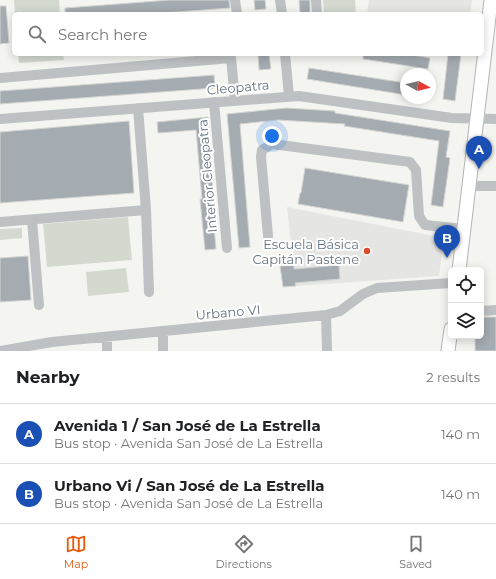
<!DOCTYPE html>
<html lang="en">
<head>
<meta charset="utf-8">
<style>
  :root { --surface:#fff; --page:#f6f6f6; --text:#202124; --muted:#757577; --line:#e0e0e0; --accent:#ea580c }
  body { margin:0; font-family:Montserrat,sans-serif; background:var(--page); color:var(--text) }
  .controls { position:absolute; right:12px; bottom:12px; display:grid; overflow:hidden; border-radius:6px; box-shadow:0 2px 10px #0003 }
  .controls button { width:36px; height:36px; display:grid; place-items:center; padding:0; border:0; border-bottom:1px solid var(--line); background:var(--surface); color:var(--text); font:20px sans-serif }
  .compass { position:absolute; left:400px; top:68px; width:36px; height:36px; border-radius:50%; background:var(--surface); box-shadow:0 2px 10px #0003; rotate:98deg }
  .you { position:absolute; left:272px; top:136px; width:14px; height:14px; margin:-10px; border:3px solid #fff; border-radius:50%; background:#1a73e8; box-shadow:0 0 0 6px #1a73e833 }
  .badge { display:grid; place-items:center; width:26px; height:26px; border-radius:50%; background:var(--accent); color:#fff; font-size:13px; font-weight:700 }
  .pin { position:absolute; translate:-50% -33px; filter:drop-shadow(0 1px 2px #0008) }
  .pin::after { content:''; position:absolute; top:21px; width:14px; height:12px; background:inherit; clip-path:polygon(0 0,100% 0,50% 100%) }
  .list { margin:0; padding:0; list-style:none }
  h2 { display:flex; justify-content:space-between; align-items:center; height:52px; margin:0; padding:0 16px; font-size:17px }
  h2 small { font-size:13px; font-weight:400; color:var(--muted) }
  .list li { display:grid; grid-template-columns:26px 1fr auto; gap:12px; align-items:center; box-sizing:border-box; height:60px; padding:0 16px; border-top:1px solid var(--line) }
  .list b { display:block; font-size:15px; white-space:nowrap }
  .list p { margin:0; font-size:13px; white-space:nowrap; color:var(--muted) }
  .list em { font-size:13px; font-style:normal; color:var(--muted) }
  .icon { flex:none; width:22px; height:22px; fill:none; stroke:currentColor; stroke-width:2; stroke-linecap:round; stroke-linejoin:round }
  .map { position:relative; flex:none; width:496px; height:351px; overflow:hidden }
  .search { position:absolute; background:var(--surface); box-shadow:0 2px 10px #0003; left:12px; right:12px; top:12px; height:44px; display:flex; align-items:center; gap:10px; box-sizing:border-box; padding:0 14px; border-radius:6px; color:var(--muted); font-size:15px }
  .sheet { height:172px; background:var(--surface) }
  nav { display:flex; justify-content:space-around; align-items:center; box-sizing:border-box; height:56px; border-top:1px solid var(--line); background:var(--surface); font-size:11px; color:var(--muted) }
  nav a { display:grid; justify-items:center; gap:2px }
  nav .on { color:var(--accent) }
  .map>svg:first-child { display:block }
</style>
</head>
<body>
<div class="map">
<svg width="496" height="351" viewBox="0 0 496 351">
  <rect width="100%" height="100%" fill="#f4f4f0"/>
  <path fill="#e5e6e4" d="M369,0H472L470,14H367Z
    M287,207L444,238L439,276L296,286Z"/>
  <path fill="#d4d9d0" d="M14,0H59L60,14H15Z
    M323,0H355L356,14H324Z
    M18,54H63L64,60L19,63Z
    M128,217L132,260L47,267L43,224Z
    M22,228V238L0,240V229Z
    M126,268L129,292L88,296L86,272Z"/>
  <path fill="#a4acb1" stroke="#d5d5d3" d="M170,0H229L230,8L150,14H65V8Z
    M254,0H265L266,9L255,10Z
    M299,0H310V14H300Z
    M0,6H6L9,43L0,44Z
    M258,54H269L271,69L259,70Z
    M363,54H407L430,58L428,69L363,59Z
    M448,54H461L455,101L443,99Z
    M309,68L406,83V95L307,79Z
    M214,75L215,88L0,104V91Z
    M286,108L335,111V113L450,131L446,157L450,158L443,207L431,205L439,141L344,126L345,124L278,120L240,124L250,247L239,248L227,114Z
    M208,117L209,128L207,129L213,192H211L216,249L205,250L200,199H202L196,130L158,133L157,122Z
    M129,121L134,193L0,203V132Z
    M305,168L409,185L403,222L298,204L300,193H301Z
    M28,256L31,300L0,302V258Z
    M294,265V269L339,265L340,279L295,283L296,286L283,287L280,266Z
    M481,317H496V351H475V336H481Z"/>
  <g fill="none" stroke-linecap="round" stroke-linejoin="round">
    <defs>
      <path id="major" d="M459,270L491,0
        M448,351L451,329"/>
    </defs>
    <use href="#major" stroke="#b1b5b8" stroke-width="15"/>
    <path stroke="#bdc1c4" stroke-width="10" d="M235,0L237,14
      M280,0L282,14
      M316,0L317,14
      M285,54L289,96
      M231,58L235,100
      M0,78L231,58
      M214,102L227,248
      M0,119L299,96L452,118L496,119
      M469,186H496
      M146,210L149,292
      M32,220L39,305
      M0,222L146,210L138,108
      M268,236L261,157L262,150L272,144L410,162L416,170L419,216L425,225L463,229
      M481,311L496,310
      M326,315L327,351
      M0,351L52,342L326,315L340,311L363,294L377,288L451,283
      M107,351V337
      M163,351V331"/>
    <use href="#major" stroke="#fff" stroke-width="13"/>
  </g>
  <circle fill="#d74d2d" stroke="#fff" stroke-width="1.5" cx="367" cy="251" r="4"/>
  <g text-anchor="middle" stroke-width="4" stroke-linejoin="round" paint-order="stroke">
    <g font-size="13" fill="#657580" stroke="#fff">
      <text transform="translate(238 87) rotate(-5)" y="5">Cleopatra</text>
      <text transform="translate(207 176) rotate(-95)" y="5">Interior Cleopatra</text>
      <text transform="translate(228 312) rotate(-5)" y="5">Urbano VI</text>
    </g>
    <g font-size="13" fill="#657580" stroke="#fff" text-anchor="end">
      <text x="359" y="249">Escuela Básica<tspan x="359" dy="15">Capitán Pastene</tspan></text>
    </g>
  </g>
</svg>
<div class="controls">
<button><svg class="icon" aria-label="locate" viewBox="0 0 24 24"><circle cx="12" cy="12" r="6"/><path d="M12 2v4M12 18v4M2 12h4M18 12h4"/></svg></button>
<button><svg class="icon" aria-label="layers" viewBox="0 0 24 24"><path d="M12 4l9 5-9 5-9-5zM3 14l9 5 9-5"/></svg></button>
</div>
<svg class="compass" viewBox="-18 -18 36 36"><path d="M0-13l5 13h-10z" fill="#e53935"/><path d="M0 13l5-13h-10z" fill="#757577"/></svg>
<div class="you"></div>
<div class="pin badge" style="left:479px;top:169px;background:#1a4fb4">A</div>
<div class="pin badge" style="left:447px;top:258px;background:#1a4fb4">B</div>
<div class="search"><svg class="icon" aria-label="search" viewBox="0 0 24 24"><circle cx="10" cy="10" r="6"/><path d="M15 15l6 6"/></svg>Search here</div>
</div>
<section class="sheet">
<h2>Nearby<small>2 results</small></h2>
<ul class="list">
<li><span class="badge" style="background:#1a4fb4">A</span><div><b>Avenida 1 / San José de La Estrella</b><p>Bus stop · Avenida San José de La Estrella</p></div><em>140 m</em></li>
<li><span class="badge" style="background:#1a4fb4">B</span><div><b>Urbano Vi / San José de La Estrella</b><p>Bus stop · Avenida San José de La Estrella</p></div><em>140 m</em></li>
</ul>
</section>
<nav>
<a class="on"><svg class="icon" aria-label="map" viewBox="0 0 24 24"><path d="M3 6l6-2 6 2 6-2v14l-6 2-6-2-6 2zM9 4v14M15 6v14"/></svg>Map</a>
<a><svg class="icon" aria-label="directions" viewBox="0 0 24 24"><path d="M12 3l9 9-9 9-9-9zM9 14v-3h6M13 9l2 2-2 2"/></svg>Directions</a>
<a><svg class="icon" aria-label="saved" viewBox="0 0 24 24"><path d="M7 4h10v16l-5-4-5 4z"/></svg>Saved</a>
</nav>
</body>
</html>
